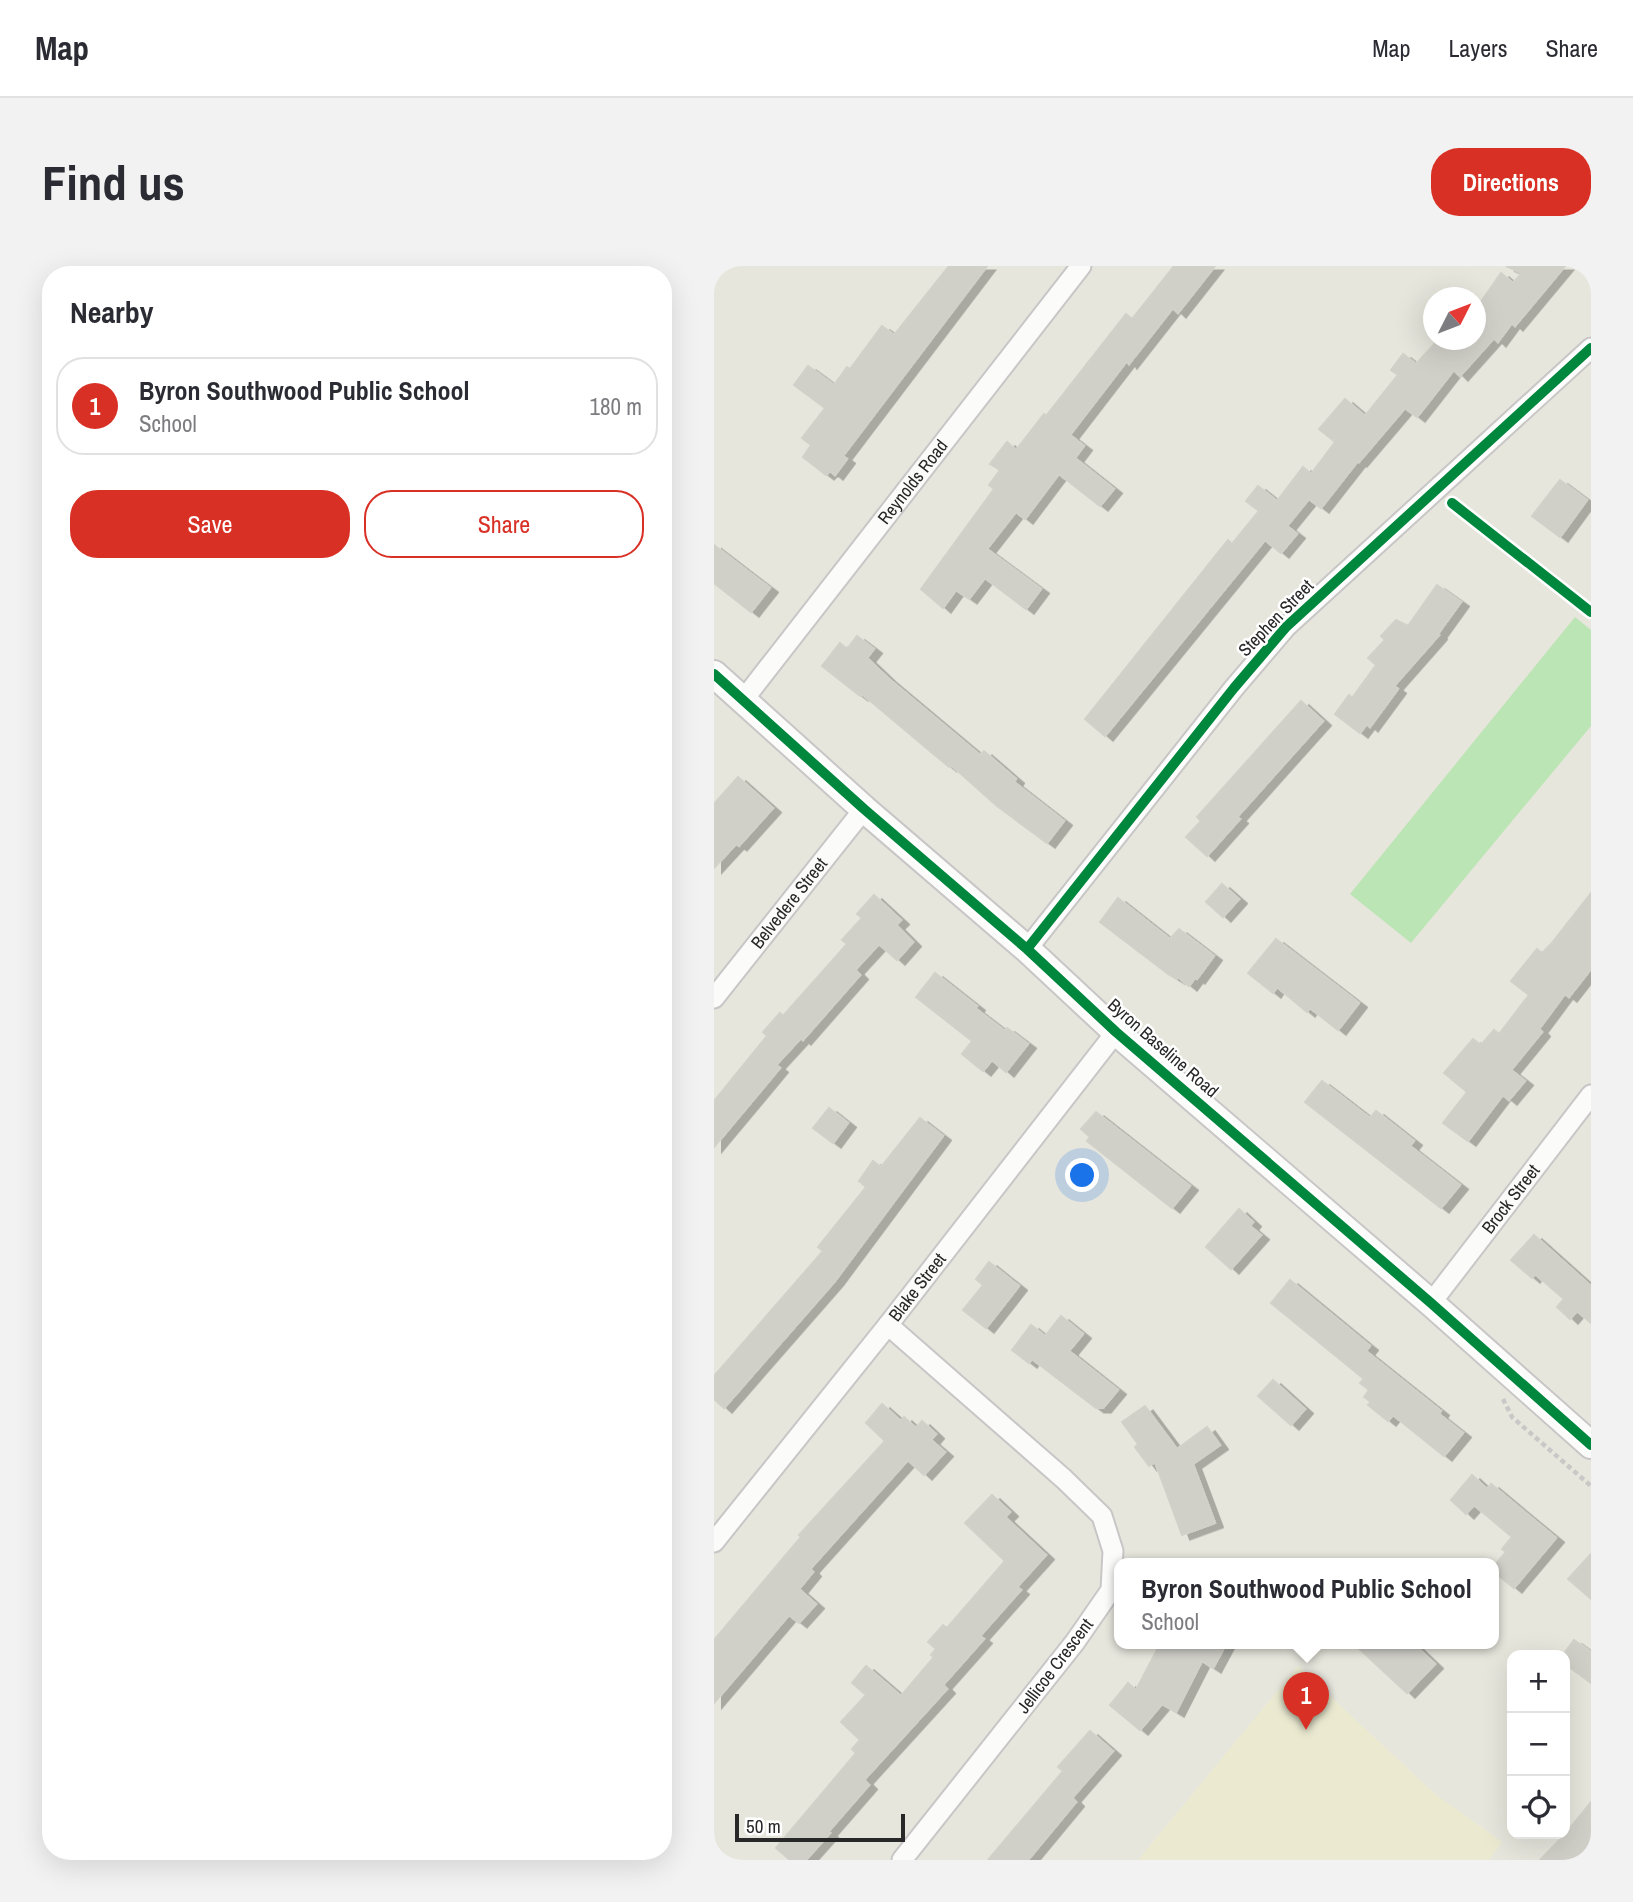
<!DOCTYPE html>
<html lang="en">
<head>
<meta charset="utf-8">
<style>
  :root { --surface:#fff; --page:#f2f2f3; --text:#2b2b33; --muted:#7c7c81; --line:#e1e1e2; --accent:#d93025 }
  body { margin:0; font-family:"Archivo Narrow",sans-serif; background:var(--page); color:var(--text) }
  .controls { position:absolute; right:21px; bottom:21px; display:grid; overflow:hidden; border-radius:14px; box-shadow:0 7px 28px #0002 }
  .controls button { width:63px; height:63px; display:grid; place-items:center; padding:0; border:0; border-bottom:2px solid var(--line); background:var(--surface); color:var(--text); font:35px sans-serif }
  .compass { position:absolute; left:709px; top:21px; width:63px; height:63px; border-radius:50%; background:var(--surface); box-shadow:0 7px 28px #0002; rotate:48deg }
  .scale { position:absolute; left:21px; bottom:18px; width:170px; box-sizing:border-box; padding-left:7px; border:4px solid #282828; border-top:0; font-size:19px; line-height:24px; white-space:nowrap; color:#282828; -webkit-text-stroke:5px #fff; paint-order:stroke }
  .you { position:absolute; left:369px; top:910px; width:24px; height:24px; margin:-18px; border:5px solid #fff; border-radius:50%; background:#1a73e8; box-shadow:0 0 0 10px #1a73e833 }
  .badge { display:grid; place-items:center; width:46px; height:46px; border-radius:50%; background:var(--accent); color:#fff; font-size:23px; font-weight:700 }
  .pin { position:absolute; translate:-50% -58px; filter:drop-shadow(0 2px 4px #0008) }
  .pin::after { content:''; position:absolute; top:37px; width:24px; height:21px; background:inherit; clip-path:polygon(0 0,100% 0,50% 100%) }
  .popup { position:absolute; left:400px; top:1292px; width:385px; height:91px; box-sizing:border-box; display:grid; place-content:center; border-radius:14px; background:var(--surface); filter:drop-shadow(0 2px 5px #0005); font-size:23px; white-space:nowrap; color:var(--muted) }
  .popup b { font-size:26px; color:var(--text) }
  .popup::after { content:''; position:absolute; left:50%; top:100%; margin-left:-14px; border:14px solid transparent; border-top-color:var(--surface) }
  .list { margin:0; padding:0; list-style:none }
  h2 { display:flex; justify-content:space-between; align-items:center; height:91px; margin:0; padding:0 28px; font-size:30px }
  h2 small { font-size:23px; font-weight:400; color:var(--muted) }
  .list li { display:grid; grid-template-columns:46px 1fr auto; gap:21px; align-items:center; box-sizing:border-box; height:98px; margin:0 14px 14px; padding:0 14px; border:2px solid var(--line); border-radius:28px }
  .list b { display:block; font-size:26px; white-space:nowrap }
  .list p { margin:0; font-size:23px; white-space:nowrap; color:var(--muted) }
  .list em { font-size:23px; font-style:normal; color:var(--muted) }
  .actions { display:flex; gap:14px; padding:21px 28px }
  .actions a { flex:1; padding:16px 0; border:2px solid var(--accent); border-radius:28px; text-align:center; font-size:24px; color:var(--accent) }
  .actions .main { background:var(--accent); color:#fff }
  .icon { flex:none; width:38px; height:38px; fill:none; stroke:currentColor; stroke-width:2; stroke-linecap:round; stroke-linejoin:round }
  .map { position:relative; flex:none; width:877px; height:1594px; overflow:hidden; border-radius:28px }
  header { display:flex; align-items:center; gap:42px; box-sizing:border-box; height:98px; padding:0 35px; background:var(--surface); border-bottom:2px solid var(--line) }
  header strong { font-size:33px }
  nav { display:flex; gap:38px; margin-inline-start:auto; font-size:24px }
  .intro { display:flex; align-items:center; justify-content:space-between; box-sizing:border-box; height:168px; padding:0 42px }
  h1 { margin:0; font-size:49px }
  .button { padding:18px 32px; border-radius:28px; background:var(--accent); color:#fff; font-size:24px; font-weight:700 }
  main { display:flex; gap:42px; padding:0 42px }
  aside { flex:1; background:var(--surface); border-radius:28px; box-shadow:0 7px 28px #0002 }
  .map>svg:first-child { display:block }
</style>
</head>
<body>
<header>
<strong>Map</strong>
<nav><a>Map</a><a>Layers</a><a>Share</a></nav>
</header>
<div class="intro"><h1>Find us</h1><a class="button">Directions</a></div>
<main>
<aside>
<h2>Nearby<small></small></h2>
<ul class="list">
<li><span class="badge">1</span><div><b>Byron Southwood Public School</b><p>School</p></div><em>180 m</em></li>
</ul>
<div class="actions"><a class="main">Save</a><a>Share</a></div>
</aside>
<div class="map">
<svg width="877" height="1594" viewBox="0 0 877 1594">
  <defs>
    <filter id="shadow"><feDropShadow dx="8" dy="4.5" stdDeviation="0" flood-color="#0004"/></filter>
  </defs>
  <rect width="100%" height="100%" fill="#e7e6dd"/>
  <path fill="#ebead1" d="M584,1400L721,1528L788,1576L775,1594H424Z"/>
  <path fill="#bbe5b4" d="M861,351L877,364V460L697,677L636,628Z"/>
  <path fill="#d0cfc8" stroke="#d2d1c9" stroke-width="2" filter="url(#shadow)" d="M235,0H273L129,190L133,193L121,209L116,205L112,209L89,191L97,179L88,172L111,142L80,119L94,100L120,119L133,101L136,103L168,60L180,69Z
    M460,0H501L464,47L459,42L415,98L413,95L356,169L370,180L361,192L400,223L386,240L345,208L311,253L302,246L273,283L327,323L312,343L271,312L255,333L242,324L229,342L207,323L280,223L275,219L286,204L276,198L293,176L302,184L330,148L332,150L412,48L418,53Z
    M792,0H851L801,60L798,57L784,76L780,72L746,110L740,104L703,151L691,142L645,196L644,195L607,242L595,233L573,260L583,268L567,287L551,274L391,470L371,453L514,274L518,278L545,245L532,235L544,220L563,235L589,201L597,208L621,176L605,163L631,133L651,150L684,109L677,104L689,88L702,98L724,74H761V38L764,40L787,7L799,17L808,7Z
    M846,214L873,234L846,271L818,250Z
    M0,279L56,322L37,346L0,317Z
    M723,319L747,336L724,368L725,369L680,420L684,423L656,461L653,458L646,467L621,448L635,429L638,432L662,399L654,392L671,374L667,370L682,354L694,360Z
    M143,370L160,383L153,392L174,412L266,489L270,485L302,513L300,516L350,555L333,577L283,540L237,499L235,501L148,428L146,430L108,400L126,377L133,383Z
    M587,435L609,455L523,551L526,553L493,590L472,571L487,555L483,551Z
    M24,511L59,542L25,580L22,578L0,602V538Z
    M508,618L525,633L509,651L492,636Z
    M877,627V703L855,731L851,728L825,763L828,766L797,804L811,815L795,834L789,829L754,875L729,857L753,826L730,807L759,773L767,779L780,764L785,768L815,729L797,715L823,683L828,687L837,678Z
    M160,629L187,654L182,659L199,676L183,694L165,678L141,704L146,709L89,774L87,772L62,799L66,802L0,881V835L53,770L49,766L66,747L69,750L133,678L128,674L148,652L143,648Z
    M404,632L456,673L465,663L500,690L483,713L481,712L475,720L464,711L463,713L454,708L386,656Z
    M562,673L645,737L624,764L596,742L593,746L563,721L559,727L534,707Z
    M221,707L263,740L261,742L291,765L293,762L314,778L292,806L278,794L269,805L248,788L258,775L202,731Z
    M608,815L656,852L662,845L700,875L696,880L746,919L727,942L591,836Z
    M115,842L134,857L119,877L99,862Z
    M382,846L476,920L458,942L373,875L376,871L367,863Z
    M206,852L229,870L121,1015L10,1142L0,1133V1110L109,985L104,981L152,921L145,915L159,895L167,901Z
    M525,943L539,956L536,960L547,969L517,1003L492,981Z
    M820,969L877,1020V1057L863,1045L856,1053L843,1041L850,1033L821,1008L818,1012L797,994Z
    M275,996L305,1020L272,1062L249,1044L269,1019L262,1013Z
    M576,1014L656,1080L652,1085L727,1145L725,1148L749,1167L730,1190L679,1149L674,1155L654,1139L657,1136L650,1131L655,1124L646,1117L650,1113L557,1037Z
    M347,1050L369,1068L355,1085L404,1124L389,1142H382L318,1093L315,1097L298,1084L317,1059L331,1070Z
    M559,1114L591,1143L577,1159L544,1130Z
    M168,1138L187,1155L190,1151L202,1162L208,1155L222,1168L217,1174L231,1186L210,1209L194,1194L96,1303L99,1306L85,1323L102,1338L85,1357L75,1349L0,1437V1374L87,1271L85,1269L171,1175L152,1157Z
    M431,1140L463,1183L493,1161L506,1179L479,1198L501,1257L468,1269L441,1196L435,1200L421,1181L424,1178L408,1156Z
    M758,1209L773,1223L777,1218L842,1272L800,1322L779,1305V1301L792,1286L788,1283L798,1271L760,1239L752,1248L737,1234Z
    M278,1229L296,1246L291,1251L332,1289L303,1321L307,1324L266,1370L270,1373L229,1419L233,1423L150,1514L155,1519L114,1566L116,1567L92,1594H76L62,1582L142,1487L138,1483L146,1474L127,1456L152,1429L138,1417L152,1400L187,1430L220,1391L217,1389L222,1383L214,1376L229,1359L233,1362L291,1295L251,1257Z
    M877,1288V1333L854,1313Z
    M860,1374L877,1386V1417L851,1398V1386Z
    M446,1378H512L499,1402L488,1395L462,1446L448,1438L426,1464L396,1439L414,1417L422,1424Z
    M640,1378H700L721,1398L693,1427Z
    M376,1465L399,1485L358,1532L362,1536L314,1594H274L349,1505L344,1501Z
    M877,1536V1594H826L851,1568Z"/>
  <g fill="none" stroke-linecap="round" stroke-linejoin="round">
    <defs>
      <g id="street">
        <path id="s1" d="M30,433L367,0"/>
        <path d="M313,683L520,422L572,361L877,82"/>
        <path id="s2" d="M0,732L150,543"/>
        <path id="s3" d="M717,1037L877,829"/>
        <path d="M174,1059L350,1213L388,1250L399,1285L397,1324L361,1376L188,1594"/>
        <path id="s4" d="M0,1276L174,1059L402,766"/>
      </g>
      <path id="secondary" d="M0,408L150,543L313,683L402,766L717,1037L877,1179"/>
    </defs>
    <use href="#street" stroke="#c8c6c6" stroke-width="23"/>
    <use href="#secondary" stroke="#c8c6c6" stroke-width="30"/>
    <path stroke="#c9c8c7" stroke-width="4.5" stroke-dasharray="5 3.5" stroke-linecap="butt" d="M789,1133L798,1151L877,1220"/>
    <use href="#street" stroke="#fbfbfa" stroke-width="19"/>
    <use href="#secondary" stroke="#fbfbfa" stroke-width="26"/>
    <defs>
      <path id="cycleway" d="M738,237L877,346
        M0,408L150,543L313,683L402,766L717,1037L877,1179
        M313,683L520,422L572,361L877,82"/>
    </defs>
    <use href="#cycleway" stroke="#fff" stroke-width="15"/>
    <use href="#cycleway" stroke="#00873e" stroke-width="10"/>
  </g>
  <g text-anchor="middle" stroke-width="5" stroke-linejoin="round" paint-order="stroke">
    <g font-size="18" fill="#282828" stroke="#fff">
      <text dy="6" stroke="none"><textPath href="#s1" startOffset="275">Reynolds Road</textPath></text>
      <text transform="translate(562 352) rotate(-46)" y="6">Stephen Street</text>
      <text dy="6" stroke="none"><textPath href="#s2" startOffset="121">Belvedere Street</textPath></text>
      <text transform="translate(449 782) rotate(41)" y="6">Byron Baseline Road</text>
      <text dy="6" stroke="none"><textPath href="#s3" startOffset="131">Brock Street</textPath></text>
      <text dy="6" stroke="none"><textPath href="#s4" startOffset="326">Blake Street</textPath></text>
      <text transform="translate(341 1400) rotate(-53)" y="6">Jellicoe Crescent</text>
    </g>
  </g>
</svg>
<div class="controls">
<button>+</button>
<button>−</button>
<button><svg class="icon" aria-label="locate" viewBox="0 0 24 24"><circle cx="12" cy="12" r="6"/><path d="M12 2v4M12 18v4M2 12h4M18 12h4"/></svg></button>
</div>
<svg class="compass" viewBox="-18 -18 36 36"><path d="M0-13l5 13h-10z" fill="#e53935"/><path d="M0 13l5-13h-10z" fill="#7c7c81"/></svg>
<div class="scale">50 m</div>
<div class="you"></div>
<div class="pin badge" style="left:592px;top:1464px">1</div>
<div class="popup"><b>Byron Southwood Public School</b>School</div>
</div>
</main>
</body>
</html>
